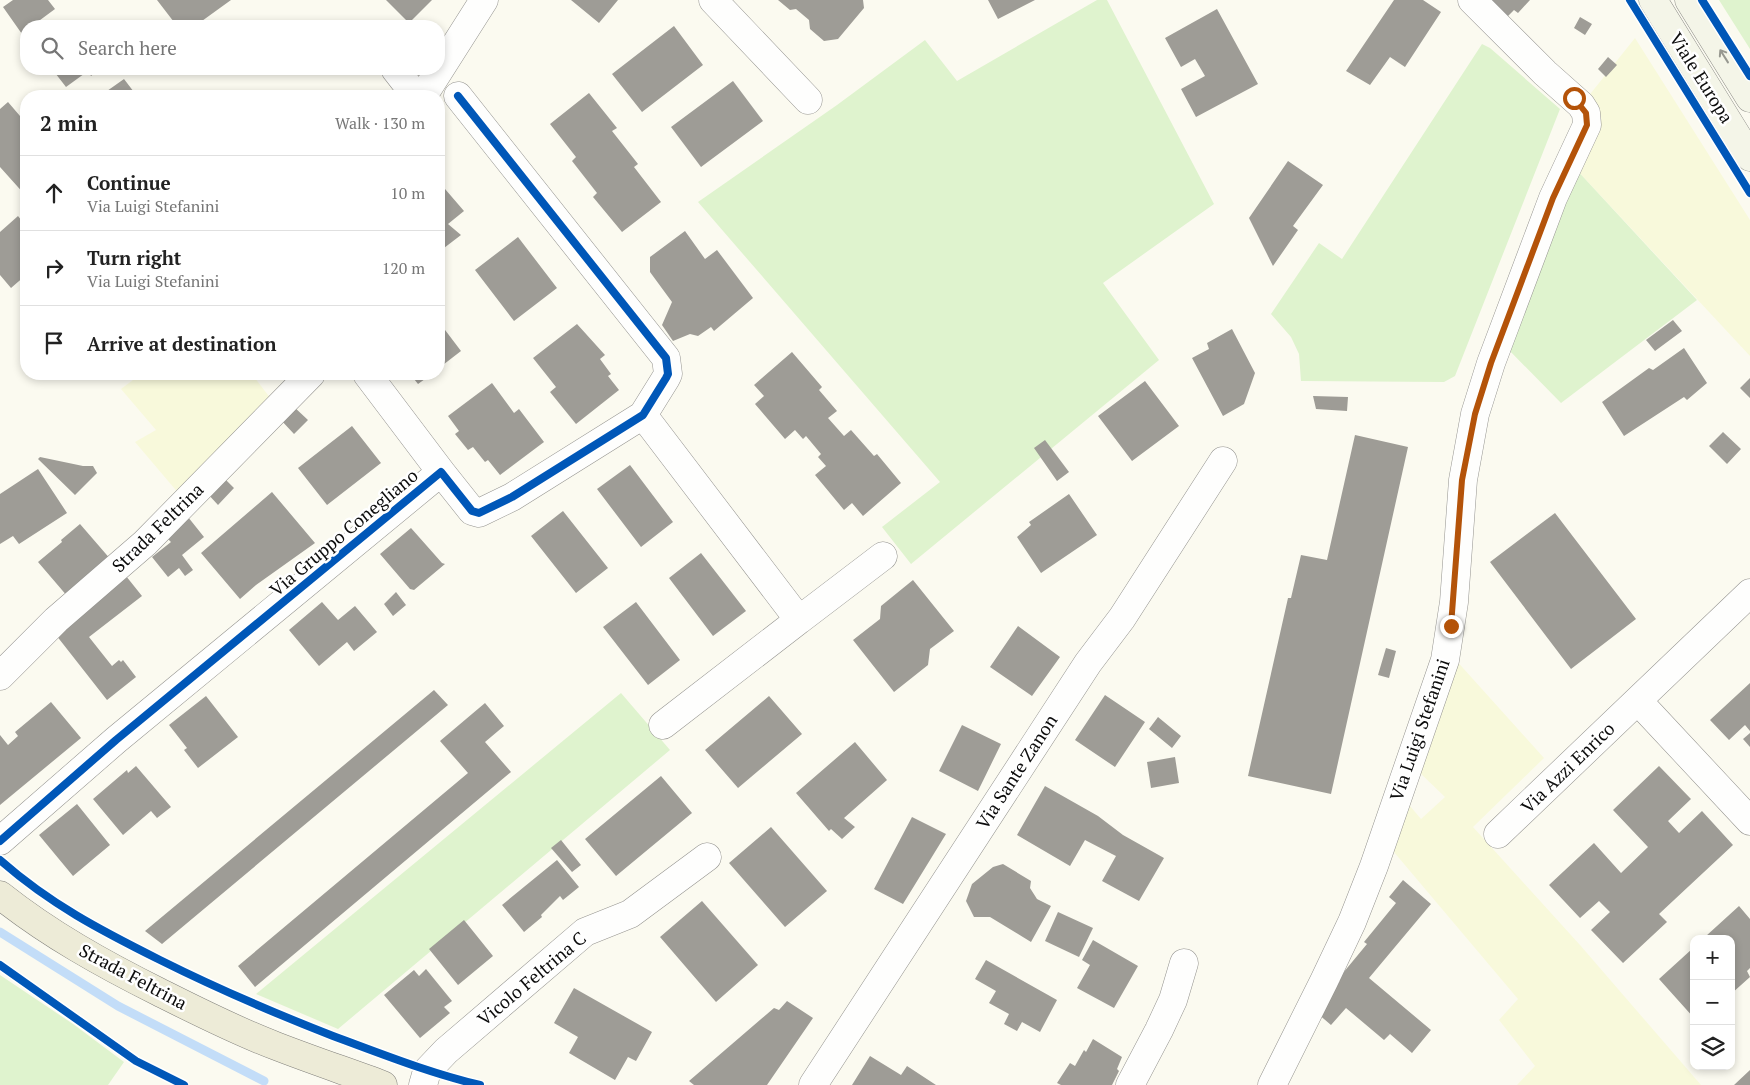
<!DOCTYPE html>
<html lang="en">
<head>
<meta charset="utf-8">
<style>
  :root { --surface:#fff; --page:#f2f2f2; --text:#222; --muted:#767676; --line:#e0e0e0 }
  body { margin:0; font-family:"PT Serif",serif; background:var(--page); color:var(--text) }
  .controls { position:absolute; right:15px; bottom:15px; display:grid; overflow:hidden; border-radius:10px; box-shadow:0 2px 8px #0003 }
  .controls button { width:45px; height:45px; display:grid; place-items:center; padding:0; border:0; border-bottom:1px solid var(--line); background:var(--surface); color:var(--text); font:25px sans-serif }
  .stop { position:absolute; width:15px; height:15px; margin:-11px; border:4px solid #b45309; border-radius:50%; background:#fff }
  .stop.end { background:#b45309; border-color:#fff; box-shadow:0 1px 5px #0008 }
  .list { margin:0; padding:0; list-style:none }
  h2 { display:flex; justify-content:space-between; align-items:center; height:65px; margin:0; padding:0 20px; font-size:21px }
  h2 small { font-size:16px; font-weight:400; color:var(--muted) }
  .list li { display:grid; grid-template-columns:32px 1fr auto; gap:15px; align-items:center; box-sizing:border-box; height:75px; padding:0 20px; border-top:1px solid var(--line) }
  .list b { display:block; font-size:19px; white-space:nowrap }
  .list p { margin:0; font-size:16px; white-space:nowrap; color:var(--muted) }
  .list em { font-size:16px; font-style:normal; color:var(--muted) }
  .icon { flex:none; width:28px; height:28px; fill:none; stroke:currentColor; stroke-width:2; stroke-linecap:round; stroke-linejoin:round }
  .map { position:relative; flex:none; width:1750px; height:1085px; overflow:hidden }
  .search { position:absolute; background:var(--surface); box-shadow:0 2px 8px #0003; left:20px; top:20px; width:425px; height:55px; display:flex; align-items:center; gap:12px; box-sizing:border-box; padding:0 18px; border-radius:20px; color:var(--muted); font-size:19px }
  .panel { position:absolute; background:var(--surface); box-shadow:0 2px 8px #0003; left:20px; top:90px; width:425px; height:290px; border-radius:20px }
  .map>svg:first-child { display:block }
</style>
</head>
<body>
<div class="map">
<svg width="1750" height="1085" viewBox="0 0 1750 1085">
  <rect width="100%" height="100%" fill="#fbfaf0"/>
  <path fill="#f8f9db" d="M1635,38L1750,220V356L1574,167L1587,98Z
    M141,374H252L271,399L180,495L135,442L156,430L121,389Z
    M1454,658L1544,758L1473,827L1580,945L1701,1085H1517L1535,1066L1499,1020L1518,999L1388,845L1405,800L1421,819L1445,797L1418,771Z"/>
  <path fill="#dff3ce" d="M1097,0H1107L1214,204L1103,283L1159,360L911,564L882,527L940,482L698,202L837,105L925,40L957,81Z
    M1719,0H1750V49Z
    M1482,44L1490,48L1560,109L1455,376L1444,382L1301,381L1299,354L1291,337L1271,314L1319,243L1342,259Z
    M1574,167L1697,300L1561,403L1505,346Z
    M621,693L670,750L338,1029L256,994Z
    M0,975L73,1024L124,1062L108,1085H0Z"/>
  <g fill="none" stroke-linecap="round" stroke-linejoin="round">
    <path stroke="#c3ddf8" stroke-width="9" d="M0,932L118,1006L264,1081"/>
  </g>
  <path fill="#9e9c96" d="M13,0H48L55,9L32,26H26V30L22,34L3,7Z
    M157,0H231L195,26H177Z
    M386,0H432L409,23Z
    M571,0H618L599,23Z
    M778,0H863L864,8L838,39L824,41L810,29L809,20L796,9L790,10Z
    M988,0H1035L998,19Z
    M1394,0H1423L1441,12L1405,67L1390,57L1370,85L1346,71Z
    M1488,0H1530L1518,13L1514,10L1507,17Z
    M1217,9L1258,84L1196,117L1181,89L1205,76L1195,59L1181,67L1165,38Z
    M1580,17L1592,24L1585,35L1574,28Z
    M674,26L703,65L642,112L612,74Z
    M1608,57L1617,65L1606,77L1598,69Z
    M52,69H100L91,76L88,71L66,87Z
    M124,79L137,96H105L109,93L107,91Z
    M733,81L763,121L701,167L671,127Z
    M589,93L617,128L612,131L638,164L634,167L661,202L622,232L593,197L597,193L572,161L576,157L550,124Z
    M8,102L26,123V196L0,167V109Z
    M1288,161L1323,185L1293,226L1298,230L1273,266L1249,218Z
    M439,182L464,211L448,224L461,235L444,248L439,246Z
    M18,216L26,226V275L11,288L0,275V232Z
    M685,231L705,259L717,250L753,298L714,331L711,327L698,336L690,334L673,341L662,325L672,302L650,272V257Z
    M518,237L557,288L514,321L475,270Z
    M1673,320L1682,331L1655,351L1646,340Z
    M439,322L461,351L439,368Z
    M577,324L605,355L600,359L611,374L608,376L619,390L576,424L550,392L556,387L533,358Z
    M1232,329L1255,373L1244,404L1223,416L1192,358L1209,349L1207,343Z
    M1684,348L1707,383L1687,400L1684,397L1624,436L1602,402L1649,368L1653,370Z
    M792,352L822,387L819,390L837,411L828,418L844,436L851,430L874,456L877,454L901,483L863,516L852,503L844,510L815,475L826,466L818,457L821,454L806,436L803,439L795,430L785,439L755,404L764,396L754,385Z
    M410,374H432L418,384Z
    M1750,378V398L1740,388Z
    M1145,381L1179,426L1132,461L1098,416Z
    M492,383L514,413L519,409L544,442L500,475L488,460L485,462L473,447L468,450L455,434L459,431L448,416Z
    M1313,396L1348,397L1347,411L1316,409Z
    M293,406L308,420L294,434L280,419Z
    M352,426L381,463L327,505L298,468Z
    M1723,432L1741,449L1727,464L1709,446Z
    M1355,435L1408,447L1331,794L1248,776L1288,598H1291L1301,555L1327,560Z
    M1045,440L1069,472L1057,481L1034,448Z
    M40,457L83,466H93L97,473L75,495L38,459Z
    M630,465L673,522L641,547L597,489Z
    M38,469L67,513L19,544L13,536L0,544V494Z
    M223,477L234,488L218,505L207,493Z
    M272,492L315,543L256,585L240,599L201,553Z
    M1069,494L1097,535L1041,573L1017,537L1031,525L1029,522Z
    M563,511L608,568L576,593L531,536Z
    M1555,513L1636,619L1571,669L1490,562Z
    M188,517L204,537L182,555L193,570L185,576L179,568L168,577L152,557L171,542L165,536Z
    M80,524L112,561L68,597L38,562L62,542L61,540Z
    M411,528L442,563L445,564L414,590L410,589L380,554Z
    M701,553L746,611L713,636L669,578Z
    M126,576L142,596L89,637L112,666L119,660L121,662L123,660L136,677L107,700L56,635Z
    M913,580L954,631L930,649L928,665L894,692L853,640L880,619L881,606Z
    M396,592L406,605L393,616L384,604Z
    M322,602L338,620L355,606L377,632L354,651L347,642L319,666L289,630Z
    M636,602L680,660L648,685L603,627Z
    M1018,626L1060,657L1032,696L990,667Z
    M1386,648L1396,651L1389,678L1378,675Z
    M1750,683V731L1745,725L1729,740L1710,720Z
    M434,690L448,705L162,944L145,931Z
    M1105,695L1145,722L1115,767L1075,740Z
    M206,696L238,737L198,768L184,750L187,748L169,725Z
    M769,696L802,734L738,788L705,750Z
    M51,702L81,738L0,805V735L8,745L18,736L15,732Z
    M485,703L504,726L485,742L511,772L255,987L238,966L468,773L440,741Z
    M1158,717L1181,736L1172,748L1149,729Z
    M962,725L1001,744L978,791L939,771Z
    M1750,733V747L1743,739Z
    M855,742L887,780L844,818L855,827L842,839L831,829L829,831L796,793Z
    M1175,757L1179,783L1151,788L1147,762Z
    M136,766L171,807L157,818L151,811L123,835L93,799L127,770L128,773Z
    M1659,766L1691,799L1668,821L1679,833L1702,811L1733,845L1659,914L1667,922L1623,963L1591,930L1610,912L1599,901L1580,918L1549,885L1594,843L1621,873L1648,847L1613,810Z
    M661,776L692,813L616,876L585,839Z
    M1045,786L1098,816L1123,835L1164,858L1139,901L1102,881L1116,856L1112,854L1085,840L1070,866L1017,835Z
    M77,804L110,845L73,876L39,835Z
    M912,817L946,834L903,904L874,889Z
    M771,827L827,891L785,927L729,863Z
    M561,840L581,865L572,872L551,848Z
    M557,860L579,887L563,900L560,896L541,915L542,917L524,932L502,905Z
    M1003,864L1031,881L1030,888L1037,899L1051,906L1031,942L990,917H974L966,901L972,884L993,867Z
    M1403,880L1431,904L1369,978L1431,1030L1412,1053L1390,1034L1384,1040L1346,1008L1331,1025L1317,1013L1325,998L1340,981L1338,979L1367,944L1364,942L1396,903L1389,897Z
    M702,901L758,965L716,1002L660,937Z
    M1739,906L1750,919V968L1747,971L1750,977L1731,994V939H1709L1706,936Z
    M1058,912L1093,928L1079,957L1045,941Z
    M464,920L493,956L458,985L429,949Z
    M1093,940L1138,966L1114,1008L1077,988L1090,965L1082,960Z
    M1692,949L1694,952V1018L1659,979Z
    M986,960L1057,1000L1040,1032L1022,1022L1017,1031L1004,1024L1009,1014L989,1003L996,991L975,979Z
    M426,969L452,1001L444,1007L450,1013L420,1038L384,995L414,970L419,976Z
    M574,988L652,1032L636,1061L628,1057L615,1080L569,1053L578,1037L554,1023Z
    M787,1001L813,1018L767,1085H694L689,1081L774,1008L779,1010Z
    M1093,1039L1122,1057L1117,1069L1119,1071L1112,1085H1061L1057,1083L1070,1063L1075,1066L1084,1050L1086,1052Z
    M870,1056L901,1075L907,1066L936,1085H852Z
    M1750,1070V1085H1734Z"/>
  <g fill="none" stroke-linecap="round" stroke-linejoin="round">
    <defs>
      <path id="minor" d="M713,0L808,100
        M395,69L416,96
        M423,96L484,0
        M367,374L441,472
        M643,415L799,620L663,725
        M799,620L883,556
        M0,676L56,620L145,543L311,374
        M1638,701L1750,821
        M1498,834L1750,593
        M0,841L116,740L441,472L472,511L479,513L512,497L643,415L666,378L668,374L666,358L458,96
        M423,1085L427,1071L446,1051L585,932L630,914L707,857
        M813,1085L1088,663L1122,618L1223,461
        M1130,1085L1159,1030L1173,1000L1184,963
        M1272,1085L1324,981L1352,922L1374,866L1445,660L1454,602L1463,480L1475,414L1491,363L1553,198L1587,125L1586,113L1581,105L1545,73L1472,0"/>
      <path id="secondary" d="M1653,0L1750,157
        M1689,0L1750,98"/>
      <path id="primary" d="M0,895C49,934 103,964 159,992C197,1011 236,1031 276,1046C312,1060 348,1072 383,1085"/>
    </defs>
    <use href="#minor" stroke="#94938f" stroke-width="29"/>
    <use href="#secondary" stroke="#8a8a85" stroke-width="29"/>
    <use href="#primary" stroke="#81807c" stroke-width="29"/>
    <use href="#minor" stroke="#fefefd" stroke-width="28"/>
    <use href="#secondary" stroke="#f4f5e8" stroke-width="28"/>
    <use href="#primary" stroke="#edebd7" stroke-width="28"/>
    <defs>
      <path id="cycleway" d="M1630,0L1750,193
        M1702,0L1750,76
        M0,841L116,740L441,472L472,511L479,513L512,497L643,415L666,378L668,374L666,358L458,96
        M0,860C50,904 100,930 160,960C216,988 274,1013 333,1036C382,1054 429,1073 480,1085
        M0,965L136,1061L184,1085"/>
    </defs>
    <use href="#cycleway" stroke="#fff" stroke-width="11"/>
    <use href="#cycleway" stroke="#0057b8" stroke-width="8"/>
  </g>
  <defs><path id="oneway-shaft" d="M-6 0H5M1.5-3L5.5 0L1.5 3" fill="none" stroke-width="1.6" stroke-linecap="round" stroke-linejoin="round" transform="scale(1.25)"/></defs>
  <use stroke="#979890" href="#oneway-shaft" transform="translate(1724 56) rotate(-122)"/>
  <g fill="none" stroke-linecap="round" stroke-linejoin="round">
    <path stroke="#b45309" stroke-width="6" d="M1451,626L1462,480L1475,414L1491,363L1553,198L1587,125L1586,113L1574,98"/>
  </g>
  <g text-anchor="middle" stroke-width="5" stroke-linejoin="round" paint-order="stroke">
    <g font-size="18" fill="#0c0c0c" stroke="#fff">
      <text transform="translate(1701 78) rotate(58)" y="6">Viale Europa</text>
      <text transform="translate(158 528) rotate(-44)" y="6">Strada Feltrina</text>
      <text transform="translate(344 533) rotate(-40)" y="6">Via Gruppo Conegliano</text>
      <text transform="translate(1420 730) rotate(-71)" y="6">Via Luigi Stefanini</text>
      <text transform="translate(1568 768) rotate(-44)" y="6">Via Azzi Enrico</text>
      <text transform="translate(1017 772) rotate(-57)" y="6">Via Sante Zanon</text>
      <text transform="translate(133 977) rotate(28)" y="6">Strada Feltrina</text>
      <text transform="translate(532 979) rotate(-40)" y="6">Vicolo Feltrina C</text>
    </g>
  </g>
</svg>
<div class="controls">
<button>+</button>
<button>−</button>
<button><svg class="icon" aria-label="layers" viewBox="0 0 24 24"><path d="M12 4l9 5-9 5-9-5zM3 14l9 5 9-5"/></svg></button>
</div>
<div class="stop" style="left:1574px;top:98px"></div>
<div class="stop end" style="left:1451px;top:626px"></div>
<div class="search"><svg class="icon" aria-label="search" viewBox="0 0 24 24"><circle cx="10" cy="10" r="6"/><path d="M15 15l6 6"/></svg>Search here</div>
<section class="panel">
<h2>2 min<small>Walk · 130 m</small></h2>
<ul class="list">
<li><svg class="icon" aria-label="ahead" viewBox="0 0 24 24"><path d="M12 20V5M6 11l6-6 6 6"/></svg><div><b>Continue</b><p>Via Luigi Stefanini</p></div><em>10 m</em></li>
<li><svg class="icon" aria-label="right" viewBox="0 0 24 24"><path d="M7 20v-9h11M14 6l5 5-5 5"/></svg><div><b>Turn right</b><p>Via Luigi Stefanini</p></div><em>120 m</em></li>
<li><svg class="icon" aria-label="arrive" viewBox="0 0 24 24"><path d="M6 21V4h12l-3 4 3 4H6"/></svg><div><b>Arrive at destination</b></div></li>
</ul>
</section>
</div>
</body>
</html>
